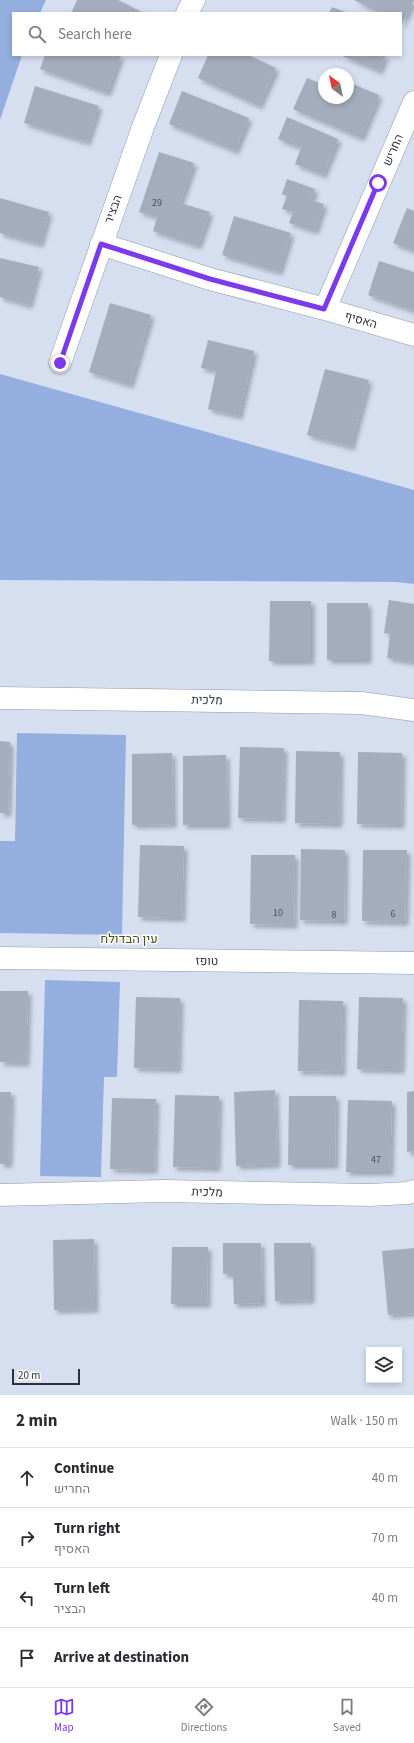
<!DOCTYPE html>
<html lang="en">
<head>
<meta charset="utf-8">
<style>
  :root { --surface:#fff; --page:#f7f7f7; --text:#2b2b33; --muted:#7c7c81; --line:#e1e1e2; --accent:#7c3aed }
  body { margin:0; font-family:"Source Sans 3",Heebo,sans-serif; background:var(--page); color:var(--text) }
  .controls { position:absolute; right:12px; bottom:12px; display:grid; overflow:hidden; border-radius:0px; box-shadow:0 2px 6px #0003 }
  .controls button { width:36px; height:36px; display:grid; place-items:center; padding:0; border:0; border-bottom:1px solid var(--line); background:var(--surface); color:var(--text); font:20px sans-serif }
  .compass { position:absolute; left:318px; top:68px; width:36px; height:36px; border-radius:50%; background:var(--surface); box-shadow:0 2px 6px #0003; rotate:327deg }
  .scale { position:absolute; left:12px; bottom:10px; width:68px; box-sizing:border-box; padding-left:4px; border:2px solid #2e3238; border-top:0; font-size:11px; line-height:14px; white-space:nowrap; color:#2e3238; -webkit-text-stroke:3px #fff; paint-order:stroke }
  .stop { position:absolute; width:12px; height:12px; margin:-9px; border:3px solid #7c3aed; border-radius:50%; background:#fff }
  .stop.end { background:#7c3aed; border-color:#fff; box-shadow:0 1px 4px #0008 }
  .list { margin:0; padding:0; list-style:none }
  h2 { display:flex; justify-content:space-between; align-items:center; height:52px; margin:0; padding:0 16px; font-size:17px }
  h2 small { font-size:13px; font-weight:400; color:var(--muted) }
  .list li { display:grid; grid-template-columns:26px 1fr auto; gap:12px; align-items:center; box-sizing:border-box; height:60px; padding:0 16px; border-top:1px solid var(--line) }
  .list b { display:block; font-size:15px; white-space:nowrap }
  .list p { margin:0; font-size:13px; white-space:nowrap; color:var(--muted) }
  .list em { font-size:13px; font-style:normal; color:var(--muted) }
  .icon { flex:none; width:22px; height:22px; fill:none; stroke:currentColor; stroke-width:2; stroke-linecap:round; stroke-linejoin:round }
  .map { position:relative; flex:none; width:414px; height:1395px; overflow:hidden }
  .search { position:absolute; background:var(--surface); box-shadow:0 2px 6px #0003; left:12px; right:12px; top:12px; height:44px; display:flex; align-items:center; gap:10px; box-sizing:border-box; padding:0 14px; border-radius:0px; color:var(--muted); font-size:15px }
  .sheet { height:292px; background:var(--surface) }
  nav { display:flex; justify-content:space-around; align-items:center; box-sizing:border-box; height:56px; border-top:1px solid var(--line); background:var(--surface); font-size:11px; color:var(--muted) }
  nav a { display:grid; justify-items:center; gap:2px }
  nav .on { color:var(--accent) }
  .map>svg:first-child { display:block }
</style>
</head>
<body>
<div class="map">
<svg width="414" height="1395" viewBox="0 0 414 1395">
  <defs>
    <filter id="shadow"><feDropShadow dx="3.5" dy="3.5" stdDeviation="2" flood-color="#0004"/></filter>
  </defs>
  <rect width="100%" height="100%" fill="#d6dff0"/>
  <path fill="#94afdf" d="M0,0H46L40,13H13V55H22L0,120Z
    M0,374L414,490V584L397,582L0,580Z
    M17,733L126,735L122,935L0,933V841H15Z
    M45,980L120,982L117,1077H104L101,1177L40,1176Z"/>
  <path fill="#a4adbd" filter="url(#shadow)" d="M77,0H118L140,11L139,13H71Z
    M354,0H414L401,25V13H380Z
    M332,7L348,13H329Z
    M45,55H121L107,93L40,69Z
    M208,55H248L276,68L259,106L198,78Z
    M340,55H386L379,71Z
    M307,78L324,85V98H348V82L379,95L361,138L293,109Z
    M35,86L99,106L87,142L24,123Z
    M182,91L249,118L235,151L169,124Z
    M287,117L338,139L323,175L295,164L301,148L278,139Z
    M159,152L194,163L180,203L210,212L198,246L153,231L157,217L139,212Z
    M287,179L315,189L311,200L324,204L315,231L289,223L293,212L282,209L287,196L282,194Z
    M0,198L49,212L40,244L0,233Z
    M407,208L414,211V251L393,243Z
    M234,216L291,233L279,272L222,255Z
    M0,258L39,267L29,305L0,297Z
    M379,261L414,272V311L368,295Z
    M110,303L151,315L130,385L89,372Z
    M208,340L254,351L239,416L208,409L216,371L201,368Z
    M325,369L369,380L351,447L307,435Z
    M389,600L414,604V662L387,658L390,634L384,633Z
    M270,601H311V661H269Z
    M327,603H368V660H327Z
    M0,741L10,742L8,813H0Z
    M240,747L284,748L282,819L238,818Z
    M296,751L340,752L339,824L295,823Z
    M358,752L402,753L401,825L357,824Z
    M172,753L173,824L132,825V754Z
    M226,755L227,825H183V756Z
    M140,845L184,846L182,918L138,917Z
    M301,849L345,850L344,921L300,920Z
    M363,850H407L405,922L362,921Z
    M251,855H295L294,925L250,924Z
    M0,991H28L26,1063L0,1062Z
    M136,997L180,998L178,1069L134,1068Z
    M359,997L403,998L401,1070L357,1069Z
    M299,1000L343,1001L342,1072L298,1071Z
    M275,1090L277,1164L236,1166L234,1092Z
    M414,1091V1151L407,1152V1092Z
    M0,1092H11L9,1164H0Z
    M175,1095L219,1096L217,1168L173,1167Z
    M289,1096H336L335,1165H288Z
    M112,1098L156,1099L154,1170L110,1169Z
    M348,1100L392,1101L390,1172H346Z
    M94,1239L95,1309L54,1310L53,1240Z
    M223,1243H261L262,1303L234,1304L233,1274H223Z
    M274,1243H311V1300L275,1301Z
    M172,1247H208L207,1304H171Z
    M414,1248V1313L388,1315L382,1251Z"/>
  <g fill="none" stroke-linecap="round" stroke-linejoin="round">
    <defs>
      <path id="minor" d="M187,13L194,0
        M101,244L210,279L325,309L414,335
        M325,309L414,102
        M60,363L143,127L171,55
        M0,698L361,703L414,710
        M0,958L414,963
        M0,1195L163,1191L369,1195L408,1193L414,1191"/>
    </defs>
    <use href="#minor" stroke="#8f97a7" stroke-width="23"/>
    <use href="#minor" stroke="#fff" stroke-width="22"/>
  </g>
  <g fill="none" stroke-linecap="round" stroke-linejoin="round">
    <path stroke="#7c3aed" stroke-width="5" d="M60,363L101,244L210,279L324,309L378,183"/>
  </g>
  <g text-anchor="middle" stroke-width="3" stroke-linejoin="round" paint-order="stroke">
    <g font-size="10" fill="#4c5159">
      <text x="157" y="206">29</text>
      <text x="278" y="916">10</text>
      <text x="393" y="917">6</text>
      <text x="334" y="918">8</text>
      <text x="376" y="1163">47</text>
    </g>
    <g font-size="12" fill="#2e3238" stroke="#fff">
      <text transform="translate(393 150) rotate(-66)" y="4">החריש</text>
      <text transform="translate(113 209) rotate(-70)" y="4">הבציר</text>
      <text transform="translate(361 320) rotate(16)" y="4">האסיף</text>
      <text transform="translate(207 700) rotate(1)" y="4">מלכית</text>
      <text transform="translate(207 961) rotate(1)" y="4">טופז</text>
      <text transform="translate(207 1192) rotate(2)" y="4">מלכית</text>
    </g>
    <g font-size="13" fill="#515418" stroke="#fff">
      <text x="129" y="943">עין הבדולח</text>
    </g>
  </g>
</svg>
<div class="controls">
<button><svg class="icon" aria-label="layers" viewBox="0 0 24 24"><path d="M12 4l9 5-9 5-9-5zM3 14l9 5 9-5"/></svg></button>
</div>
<svg class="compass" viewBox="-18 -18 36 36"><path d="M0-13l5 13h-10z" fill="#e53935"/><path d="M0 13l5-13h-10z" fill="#7c7c81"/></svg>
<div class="scale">20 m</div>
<div class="stop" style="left:378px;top:183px"></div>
<div class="stop end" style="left:60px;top:363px"></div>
<div class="search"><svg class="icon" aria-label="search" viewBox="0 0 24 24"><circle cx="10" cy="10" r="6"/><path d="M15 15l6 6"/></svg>Search here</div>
</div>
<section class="sheet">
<h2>2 min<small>Walk · 150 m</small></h2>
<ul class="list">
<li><svg class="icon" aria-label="ahead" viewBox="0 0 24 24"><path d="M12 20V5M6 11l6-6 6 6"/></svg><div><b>Continue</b><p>החריש</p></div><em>40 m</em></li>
<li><svg class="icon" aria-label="right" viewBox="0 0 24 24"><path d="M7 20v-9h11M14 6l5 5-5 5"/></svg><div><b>Turn right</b><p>האסיף</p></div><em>70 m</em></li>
<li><svg class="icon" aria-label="left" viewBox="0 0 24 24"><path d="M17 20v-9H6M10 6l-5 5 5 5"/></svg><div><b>Turn left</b><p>הבציר</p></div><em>40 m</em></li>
<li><svg class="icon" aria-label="arrive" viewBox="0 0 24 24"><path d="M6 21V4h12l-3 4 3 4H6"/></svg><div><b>Arrive at destination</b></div></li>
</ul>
</section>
<nav>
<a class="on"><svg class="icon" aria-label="map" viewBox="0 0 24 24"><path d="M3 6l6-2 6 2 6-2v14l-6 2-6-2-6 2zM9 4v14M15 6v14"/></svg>Map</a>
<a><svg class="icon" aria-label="directions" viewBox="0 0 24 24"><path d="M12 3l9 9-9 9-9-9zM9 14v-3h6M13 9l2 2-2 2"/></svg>Directions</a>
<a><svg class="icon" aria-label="saved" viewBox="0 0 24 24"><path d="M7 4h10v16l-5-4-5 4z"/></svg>Saved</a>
</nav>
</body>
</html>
